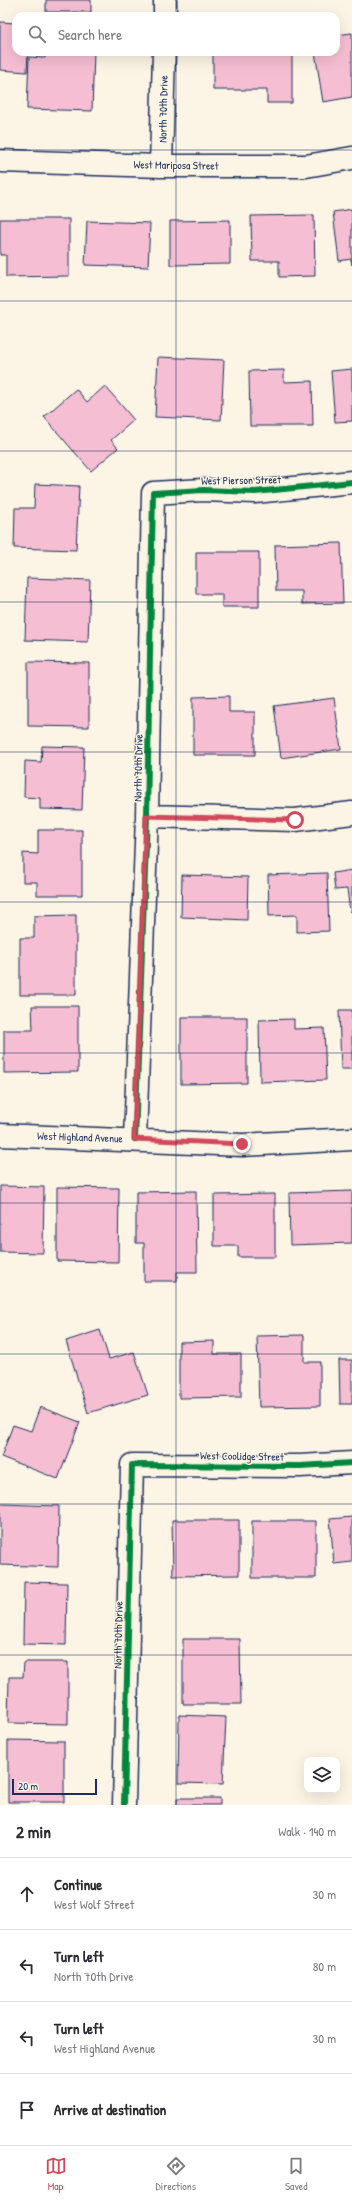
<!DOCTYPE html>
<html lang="en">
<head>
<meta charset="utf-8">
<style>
  :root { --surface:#fff; --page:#f2f2f3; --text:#2b2b33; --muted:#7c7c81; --line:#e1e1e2; --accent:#d1495b }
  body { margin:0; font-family:"Patrick Hand",sans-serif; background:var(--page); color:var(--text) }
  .controls { position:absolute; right:12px; bottom:12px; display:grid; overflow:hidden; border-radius:8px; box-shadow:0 4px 16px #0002 }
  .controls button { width:36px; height:36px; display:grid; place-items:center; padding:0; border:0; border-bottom:1px solid var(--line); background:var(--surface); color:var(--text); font:20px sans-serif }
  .scale { position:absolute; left:12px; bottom:10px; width:85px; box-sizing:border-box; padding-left:4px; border:2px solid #1b2f5e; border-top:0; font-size:11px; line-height:14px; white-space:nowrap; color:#1b2f5e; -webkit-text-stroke:3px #fcf5e5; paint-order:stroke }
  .stop { position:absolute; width:12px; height:12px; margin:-9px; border:3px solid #d1495b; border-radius:50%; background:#fff }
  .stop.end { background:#d1495b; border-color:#fff; box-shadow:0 1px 4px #0008 }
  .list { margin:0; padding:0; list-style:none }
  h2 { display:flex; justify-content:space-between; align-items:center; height:52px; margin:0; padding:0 16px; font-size:17px }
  h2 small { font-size:13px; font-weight:400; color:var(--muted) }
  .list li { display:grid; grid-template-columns:26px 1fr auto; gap:12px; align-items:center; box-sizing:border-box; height:72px; padding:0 16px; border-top:1px solid var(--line) }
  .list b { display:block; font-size:15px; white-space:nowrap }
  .list p { margin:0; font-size:13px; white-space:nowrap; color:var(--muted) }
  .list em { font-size:13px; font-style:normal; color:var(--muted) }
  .icon { flex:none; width:22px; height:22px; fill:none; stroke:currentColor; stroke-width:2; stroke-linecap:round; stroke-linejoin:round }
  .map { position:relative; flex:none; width:352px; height:1805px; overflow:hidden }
  .search { position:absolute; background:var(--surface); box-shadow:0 4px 16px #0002; left:12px; right:12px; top:12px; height:44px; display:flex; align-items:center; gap:10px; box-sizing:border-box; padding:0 14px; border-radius:12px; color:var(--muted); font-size:15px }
  .sheet { height:340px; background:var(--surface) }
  nav { display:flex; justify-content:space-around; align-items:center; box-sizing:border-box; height:56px; border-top:1px solid var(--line); background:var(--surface); font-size:11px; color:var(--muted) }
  nav a { display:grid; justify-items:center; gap:2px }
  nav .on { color:var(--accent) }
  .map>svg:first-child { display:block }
</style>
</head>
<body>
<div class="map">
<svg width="352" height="1805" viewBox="0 0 352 1805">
  <rect width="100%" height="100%" fill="#fcf5e5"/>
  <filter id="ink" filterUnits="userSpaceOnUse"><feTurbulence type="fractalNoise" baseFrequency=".025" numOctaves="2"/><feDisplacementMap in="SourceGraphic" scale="8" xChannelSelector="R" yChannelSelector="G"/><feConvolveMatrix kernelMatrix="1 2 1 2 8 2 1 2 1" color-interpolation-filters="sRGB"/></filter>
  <g filter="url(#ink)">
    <path fill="#f6bed2" stroke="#1b2f5e" d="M46,0H91V12H46Z
      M0,22L16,23V52H28L27,72L0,70Z
      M352,33V97L323,102L315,52H336V35Z
      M46,52H94L92,111L27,109L29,57L45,58Z
      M213,52H292V103H267V90H213Z
      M352,209V265L351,259L339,261L333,212Z
      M314,215L315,276L279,277V261H252L251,216Z
      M0,219H69V276L6,277V255H0Z
      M230,220V264L170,265V221Z
      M87,221L150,223L148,267L85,265Z
      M158,357L224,360L221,420L155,417Z
      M352,369V421L335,422L331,371Z
      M284,370V382L312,381L313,426H250L249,371Z
      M105,386L134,420L111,440L118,448L91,471L44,417L76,389L87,402Z
      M35,484L79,486L76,550L14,548L15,508H34Z
      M341,543L343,603L302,604V591H276L275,545Z
      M196,552H259V607H222V594H196Z
      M27,578L90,580L88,642L25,640Z
      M28,662L89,663V727L28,726Z
      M229,696V712H255V755H193V697Z
      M334,698L341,749L281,758L274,706Z
      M42,746L84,747L82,810L40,809V798L24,797L25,761L41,762Z
      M38,830H82V895H37V882H23V853L38,854Z
      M352,870V912H350L347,889L335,890L333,873Z
      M327,873L329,931L297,932V915L269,916L268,875Z
      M182,875L248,877L247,920L181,917Z
      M76,915V995H20V938H34V916Z
      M32,1006H78V1072L4,1073V1030H33Z
      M339,1010H352V1069H341Z
      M181,1017H247V1083L181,1084Z
      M294,1019V1029L324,1028L326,1080L260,1082L259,1020Z
      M0,1186L44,1187L43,1253L0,1252Z
      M57,1187L119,1188L118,1262L57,1261Z
      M196,1191L197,1272H177V1281H144V1243H136V1192Z
      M352,1191V1243L290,1245L289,1193Z
      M275,1194V1257H238V1246H214V1195Z
      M100,1330L109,1359L134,1352L148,1395L88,1413L66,1341Z
      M304,1335V1362H320V1406L259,1407L257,1336Z
      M214,1341V1354H241V1397L179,1398V1342Z
      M339,1360H352V1404H340Z
      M40,1407L80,1422L58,1479L1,1457L13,1425L31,1431Z
      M0,1504L59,1506L58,1567L0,1565Z
      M352,1517V1562L334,1564L330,1519Z
      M172,1520H239V1575L173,1576Z
      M252,1521H316V1578H252Z
      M24,1582L67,1583L66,1645L23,1644Z
      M183,1639H240L241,1704H183Z
      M24,1662H68V1724L8,1723L9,1677H23Z
      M179,1715L226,1717L223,1784L178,1783Z
      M8,1740L64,1741V1802H8Z
      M177,1798H220V1805H177Z"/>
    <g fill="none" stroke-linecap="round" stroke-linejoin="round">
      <defs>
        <path id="minor" d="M165,16V0
          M0,161L161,166H306L352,158
          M161,166L164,52
          M147,816L295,820L352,813
          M0,1135L242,1145L352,1139
          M135,1139L147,816L153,493L203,490L255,492L352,482
          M124,1805L132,1465L300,1466L352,1463"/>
      </defs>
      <use href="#minor" stroke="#1b2f5e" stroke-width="25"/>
      <use href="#minor" stroke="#fcf5e5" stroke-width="22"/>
      <defs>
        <path id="cycleway" d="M135,1139L147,816L153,493L203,490L255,492L352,482
          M124,1805L132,1465L300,1466L352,1463"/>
      </defs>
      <use href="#cycleway" stroke="#fcf5e5" stroke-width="8"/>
      <use href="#cycleway" stroke="#00873e" stroke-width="6"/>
    </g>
  </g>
  <g fill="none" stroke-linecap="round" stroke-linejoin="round" filter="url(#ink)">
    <path stroke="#d1495b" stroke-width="5" d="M242,1144L134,1139L146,816L295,820"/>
  </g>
  <path fill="none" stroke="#1b2f5e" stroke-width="1" stroke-opacity="0.55" d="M176,0V16M176,52V1805M0,150H352M0,301H352M0,451H352M0,602H352M0,752H352M0,902H352M0,1053H352M0,1203H352M0,1354H352M0,1504H352M0,1655H352"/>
  <g text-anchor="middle" stroke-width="3" stroke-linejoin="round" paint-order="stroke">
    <g font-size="11" fill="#1b2f5e" stroke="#fcf5e5">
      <text transform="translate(163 109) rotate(-89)" y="4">North 70th Drive</text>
      <text transform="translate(176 165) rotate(1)" y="4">West Mariposa Street</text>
      <text transform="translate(241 480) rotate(-1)" y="4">West Pierson Street</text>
      <text transform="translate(138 768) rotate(-89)" y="4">North 70th Drive</text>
      <text transform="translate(80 1137) rotate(2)" y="4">West Highland Avenue</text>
      <text transform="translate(242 1456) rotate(1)" y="4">West Coolidge Street</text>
      <text transform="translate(118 1635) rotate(-89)" y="4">North 70th Drive</text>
    </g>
  </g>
</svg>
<div class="controls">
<button><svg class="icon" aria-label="layers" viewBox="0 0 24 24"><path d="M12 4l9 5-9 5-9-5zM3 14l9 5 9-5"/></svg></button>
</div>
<div class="scale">20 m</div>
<div class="stop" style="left:295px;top:820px"></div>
<div class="stop end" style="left:242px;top:1144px"></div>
<div class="search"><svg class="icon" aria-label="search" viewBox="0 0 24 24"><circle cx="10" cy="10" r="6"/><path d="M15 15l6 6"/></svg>Search here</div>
</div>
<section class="sheet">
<h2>2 min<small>Walk · 140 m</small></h2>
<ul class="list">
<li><svg class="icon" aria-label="ahead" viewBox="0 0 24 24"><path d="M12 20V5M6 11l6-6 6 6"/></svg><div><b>Continue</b><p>West Wolf Street</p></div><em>30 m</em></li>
<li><svg class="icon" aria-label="left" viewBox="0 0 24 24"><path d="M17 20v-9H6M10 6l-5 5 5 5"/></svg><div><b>Turn left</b><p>North 70th Drive</p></div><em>80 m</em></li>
<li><svg class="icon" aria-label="left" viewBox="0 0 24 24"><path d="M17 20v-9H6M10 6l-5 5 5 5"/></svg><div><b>Turn left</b><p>West Highland Avenue</p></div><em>30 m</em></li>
<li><svg class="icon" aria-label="arrive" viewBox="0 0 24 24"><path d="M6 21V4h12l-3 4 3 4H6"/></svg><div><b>Arrive at destination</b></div></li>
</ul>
</section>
<nav>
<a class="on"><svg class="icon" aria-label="map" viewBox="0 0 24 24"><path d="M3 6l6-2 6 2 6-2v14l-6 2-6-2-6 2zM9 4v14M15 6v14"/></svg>Map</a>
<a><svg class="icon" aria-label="directions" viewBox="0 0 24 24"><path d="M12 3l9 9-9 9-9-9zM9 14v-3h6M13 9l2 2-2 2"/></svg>Directions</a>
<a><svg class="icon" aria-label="saved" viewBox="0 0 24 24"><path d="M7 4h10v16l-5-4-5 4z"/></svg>Saved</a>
</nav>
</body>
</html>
